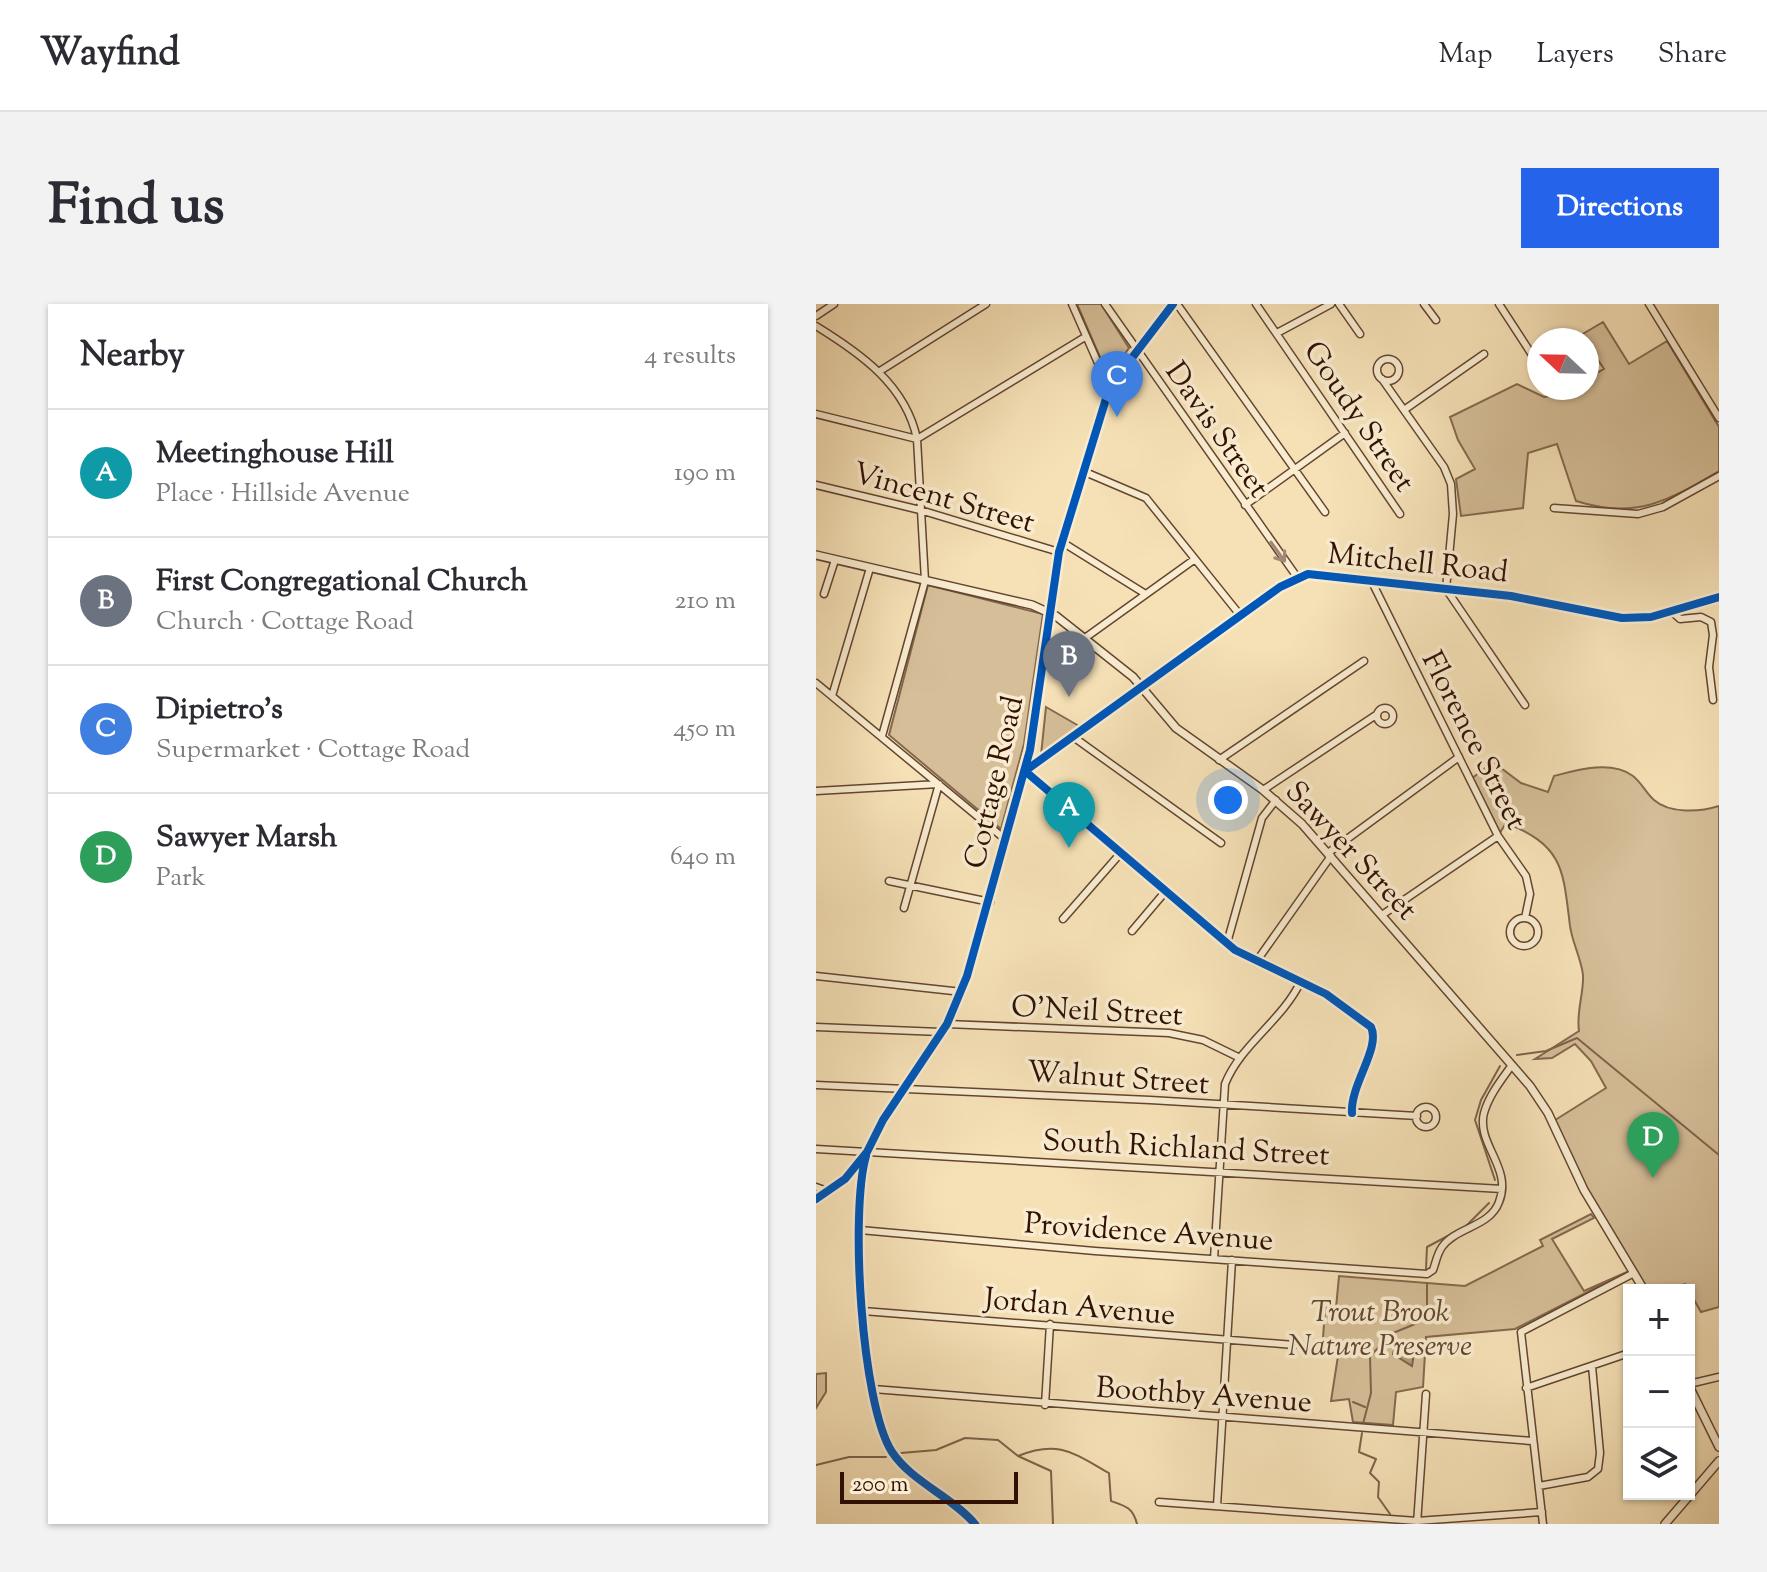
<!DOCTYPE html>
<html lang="en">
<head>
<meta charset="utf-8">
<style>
  :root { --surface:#fff; --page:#f2f2f3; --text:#2b2b33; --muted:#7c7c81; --line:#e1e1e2; --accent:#2563eb }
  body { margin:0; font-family:"Sorts Mill Goudy",serif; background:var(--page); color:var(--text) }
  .controls { position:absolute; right:24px; bottom:24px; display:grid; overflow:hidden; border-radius:0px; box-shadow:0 2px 6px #0004 }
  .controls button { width:72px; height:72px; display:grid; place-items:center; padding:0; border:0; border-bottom:2px solid var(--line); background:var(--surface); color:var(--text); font:40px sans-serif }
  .compass { position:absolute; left:711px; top:24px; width:72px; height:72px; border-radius:50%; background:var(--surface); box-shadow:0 2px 6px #0004; rotate:292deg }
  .scale { position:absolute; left:24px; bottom:20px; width:178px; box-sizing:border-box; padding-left:8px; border:4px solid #321103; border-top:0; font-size:22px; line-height:28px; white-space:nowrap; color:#321103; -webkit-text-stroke:6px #f9ecd0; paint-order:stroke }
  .you { position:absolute; left:412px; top:496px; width:28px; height:28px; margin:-20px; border:6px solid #fff; border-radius:50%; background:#1a73e8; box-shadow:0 0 0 12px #1a73e833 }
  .badge { display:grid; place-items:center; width:52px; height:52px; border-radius:50%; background:var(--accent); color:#fff; font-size:26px; font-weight:700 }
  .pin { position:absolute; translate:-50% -66px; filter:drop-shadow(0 2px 4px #0008) }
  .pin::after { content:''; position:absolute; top:42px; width:28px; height:24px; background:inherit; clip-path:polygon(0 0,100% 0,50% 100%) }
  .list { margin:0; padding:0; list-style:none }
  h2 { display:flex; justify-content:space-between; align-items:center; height:104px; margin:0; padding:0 32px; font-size:34px }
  h2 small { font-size:26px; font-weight:400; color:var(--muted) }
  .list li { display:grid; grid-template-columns:52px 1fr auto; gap:24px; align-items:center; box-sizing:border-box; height:128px; padding:0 32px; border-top:2px solid var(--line) }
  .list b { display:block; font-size:30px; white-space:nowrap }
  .list p { margin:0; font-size:26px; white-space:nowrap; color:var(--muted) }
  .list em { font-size:26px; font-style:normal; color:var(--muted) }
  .icon { flex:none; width:44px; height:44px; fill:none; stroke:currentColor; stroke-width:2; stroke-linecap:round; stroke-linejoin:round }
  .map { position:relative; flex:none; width:903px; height:1220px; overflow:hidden; border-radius:0px }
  header { display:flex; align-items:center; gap:48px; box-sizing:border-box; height:112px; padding:0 40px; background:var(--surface); border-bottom:2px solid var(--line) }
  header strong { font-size:38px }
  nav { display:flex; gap:44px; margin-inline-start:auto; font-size:28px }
  .intro { display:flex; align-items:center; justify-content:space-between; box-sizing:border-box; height:192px; padding:0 48px }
  h1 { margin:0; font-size:56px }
  .button { padding:20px 36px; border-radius:0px; background:var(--accent); color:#fff; font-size:28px; font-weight:700 }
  main { display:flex; gap:48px; padding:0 48px }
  aside { flex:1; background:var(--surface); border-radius:0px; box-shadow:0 2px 6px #0004 }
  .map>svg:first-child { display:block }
</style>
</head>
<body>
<header>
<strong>Wayfind</strong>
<nav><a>Map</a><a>Layers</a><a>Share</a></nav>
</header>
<div class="intro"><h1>Find us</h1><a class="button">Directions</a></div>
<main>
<aside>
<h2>Nearby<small>4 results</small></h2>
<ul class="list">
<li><span class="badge" style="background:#0f9aa8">A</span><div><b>Meetinghouse Hill</b><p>Place · Hillside Avenue</p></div><em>190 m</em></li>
<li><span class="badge" style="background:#6b7280">B</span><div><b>First Congregational Church</b><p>Church · Cottage Road</p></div><em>210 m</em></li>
<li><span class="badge" style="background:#3f7fe0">C</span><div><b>Dipietro's</b><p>Supermarket · Cottage Road</p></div><em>450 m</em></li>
<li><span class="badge" style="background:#2e9e5b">D</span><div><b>Sawyer Marsh</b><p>Park</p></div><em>640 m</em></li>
</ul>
</aside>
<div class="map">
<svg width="903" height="1220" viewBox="0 0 903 1220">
  <rect width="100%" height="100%" fill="#f6e1b7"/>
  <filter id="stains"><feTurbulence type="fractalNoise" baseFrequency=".0025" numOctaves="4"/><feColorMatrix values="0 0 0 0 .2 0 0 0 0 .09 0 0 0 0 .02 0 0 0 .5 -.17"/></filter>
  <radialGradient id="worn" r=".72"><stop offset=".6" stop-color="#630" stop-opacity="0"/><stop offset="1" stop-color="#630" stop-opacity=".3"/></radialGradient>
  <path fill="#d5be98" stroke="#84684e" stroke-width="2" d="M261,0H285L313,44L297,66H291L287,60Z
    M787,18L813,60L851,37L903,123V167C852,197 820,216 760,197L741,140L712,149L707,204L645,212L640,175L659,165L642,136L634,113L701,80L728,93L745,91L750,84H771V74L788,65L765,31Z
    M112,281L227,310L208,440L185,525L73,431Z
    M230,403L263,422L225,451Z
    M677,458L705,479L732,488L738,472C761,466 795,456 817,472C825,478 830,489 838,496C854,510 884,508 903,502V1003L885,1008L869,980L856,986H828L780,908L736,818L790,784L775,757L759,740L736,754L719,755L763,727C760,707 768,690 767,671C765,654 756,638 754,622C747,566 748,542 690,519L682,532L655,475Z
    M775,910L778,914L736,935L768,987L811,968L699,1025L610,1033L607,1083L580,1088L577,1121L537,1118L533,1095L515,1097L522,1052L506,1050L509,1004H520L523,972L649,982L727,942L724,936Z
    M10,1069V1088L0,1104V1070Z"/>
  <path fill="#b39a7a" stroke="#7f634a" stroke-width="2" d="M589,1038L599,1043L596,1062L577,1050L579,1042Z"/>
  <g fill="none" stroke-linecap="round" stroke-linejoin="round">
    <path stroke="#7f634a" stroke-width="2" d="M701,751L730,747L761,734L903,851
      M679,876L659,816L665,796L684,762
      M649,923L673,899
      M610,965L611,943L643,926
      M547,1041L556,1046
      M537,1098L549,1103
      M547,1120L555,1089L554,1052L577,1029L604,1018L611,1002V979
      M546,1129L543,1148L560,1155L554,1169L563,1178L562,1193L574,1210
      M85,1149L120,1146L149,1134L182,1136L202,1152L235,1167L237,1220
      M202,1152C243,1135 259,1150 293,1169L295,1197C310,1202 317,1204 321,1220
      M0,1161L33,1153H70"/>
    <defs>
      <path id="minor" d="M256,0L293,84
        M289,0L481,273
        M361,0L509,208
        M440,0L584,210
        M523,0L544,30
        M608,0L620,16
        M683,0L720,57
        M833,0L903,114
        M0,12L18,0
        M0,22C44,49 90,81 101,135L0,110
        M461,29L515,0
        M561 66a11 11 0 1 1 22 0a11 11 0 1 1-22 0Z
        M64,67L170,0
        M566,75L628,163L635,180L637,210L630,285L709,401
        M588,106L668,50
        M269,168L330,194L424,311
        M0,181L104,206L243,248
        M429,201L529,129
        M738,204L822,210L847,203L903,172
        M246,238L328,289
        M556,278L682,532L710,572L714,590L709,614
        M8,290L19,256
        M854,306L864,315L885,313L895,318L897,331L893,363L897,396
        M269,334L379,255
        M0,379L190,536
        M16,392L54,264
        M561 412a8 8 0 1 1 16 0a8 8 0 1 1-16 0Z
        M66,432L109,277L101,135L269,33
        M256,432L405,539
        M403,456L548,357
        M209,467L419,646L510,690L555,723C565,744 534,781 536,809
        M447,486L560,411
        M0,487L123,480L88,604
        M512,549L643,453
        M73,577L174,598
        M566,611L682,532
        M694 628a14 14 0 1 1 28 0a14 14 0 1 1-28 0Z
        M247,615L303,551
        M316,627L349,588
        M411,639L446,514L460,496
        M440,658L515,552
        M0,672L146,688
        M131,720L353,729L387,736L424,754
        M0,723L125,728
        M0,781L334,796L601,812
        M600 813a10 10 0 1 1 20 0a10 10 0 1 1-20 0Z
        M0,845L686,885
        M0,883L11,887
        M44,926L279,947L611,970L617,966C620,958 621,950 626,943C640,923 674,923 683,898C697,864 660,840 668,809C673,791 686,775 696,761
        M398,955L409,780C425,740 466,717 485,677
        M47,1007L478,1041
        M873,1080L903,1073
        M710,1084L813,1049
        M57,1085L716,1137
        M229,1101L234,1020
        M723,1182L772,1173L782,1165L784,1149L776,1062
        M343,1198L601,1217L726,1208
        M401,1202L416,956
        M601,1220L610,1090
        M727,1220L705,1028L818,969"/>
      <path id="tertiary" d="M0,251L216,301L240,312L317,373L360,424L447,486L486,520L714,782L732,809L768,886L828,986
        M209,467L464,283L492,270L695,292L806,314L835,313L903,293
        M50,854C34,908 45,1102 76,1148C96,1179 135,1192 159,1220
        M0,895L29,875L51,848L67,816L131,720L151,672L214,446L243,248L289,98L293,84L357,0
        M873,1082L903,1143
        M849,1220L903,1157"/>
    </defs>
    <use href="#minor" stroke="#634530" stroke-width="9"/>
    <use href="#tertiary" stroke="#634530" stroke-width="10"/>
    <use href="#minor" stroke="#f9ecd0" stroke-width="6"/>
    <use href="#tertiary" stroke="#f9ecd0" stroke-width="7"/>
    <defs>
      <path id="cycleway" d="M536,809C534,781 565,744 555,723L510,690L419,646L209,467L464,283L492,270L695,292L806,314L835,313L903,293
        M50,852C34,907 45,1100 76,1148C96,1178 135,1192 159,1220
        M0,895L29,875L51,848L67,816L131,720L151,672L214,446L243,248L289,98L293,84L357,0"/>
    </defs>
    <use href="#cycleway" stroke="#f9ecd0" stroke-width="13"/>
    <use href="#cycleway" stroke="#0057b8" stroke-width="8"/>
  </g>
  <defs><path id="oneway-shaft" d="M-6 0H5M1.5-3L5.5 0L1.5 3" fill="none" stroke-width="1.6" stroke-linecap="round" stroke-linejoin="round" transform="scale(2)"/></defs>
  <use stroke="#9f8974" href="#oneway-shaft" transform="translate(462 248) rotate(54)"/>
  <g text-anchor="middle" stroke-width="7" stroke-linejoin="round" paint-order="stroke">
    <g font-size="30" fill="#321103" stroke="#f9ecd0">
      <text transform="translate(544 112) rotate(56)" y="10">Goudy Street</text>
      <text transform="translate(402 125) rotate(55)" y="10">Davis Street</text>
      <text transform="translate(128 193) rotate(16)" y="10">Vincent Street</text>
      <text transform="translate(602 258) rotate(6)" y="10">Mitchell Road</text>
      <text transform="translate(659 436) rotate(63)" y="10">Florence Street</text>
      <text transform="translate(177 478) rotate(-77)" y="10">Cottage Road</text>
      <text transform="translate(536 546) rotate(47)" y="10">Sawyer Street</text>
      <text transform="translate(281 706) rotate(3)" y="10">O'Neil Street</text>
      <text transform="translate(302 773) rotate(4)" y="10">Walnut Street</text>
      <text transform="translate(370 843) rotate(3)" y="10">South Richland Street</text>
      <text transform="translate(333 927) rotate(4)" y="10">Providence Avenue</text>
      <text transform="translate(264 1002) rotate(5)" y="10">Jordan Avenue</text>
      <text transform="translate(388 1090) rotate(4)" y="10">Boothby Avenue</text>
    </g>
    <g font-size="30" font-style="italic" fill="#634530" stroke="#f9ecd0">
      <text x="564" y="1017">Trout Brook<tspan x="564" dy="34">Nature Preserve</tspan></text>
    </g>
  </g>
  <rect width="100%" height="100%" filter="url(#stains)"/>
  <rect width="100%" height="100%" fill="url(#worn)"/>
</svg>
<div class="controls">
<button>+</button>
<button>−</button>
<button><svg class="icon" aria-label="layers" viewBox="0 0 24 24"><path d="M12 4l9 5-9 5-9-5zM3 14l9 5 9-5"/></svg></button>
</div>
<svg class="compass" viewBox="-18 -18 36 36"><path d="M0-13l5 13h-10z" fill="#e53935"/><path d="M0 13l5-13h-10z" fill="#7c7c81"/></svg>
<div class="scale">200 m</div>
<div class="you"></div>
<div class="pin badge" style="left:253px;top:544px;background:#0f9aa8">A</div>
<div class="pin badge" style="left:253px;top:393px;background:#6b7280">B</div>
<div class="pin badge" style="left:301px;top:113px;background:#3f7fe0">C</div>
<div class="pin badge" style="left:837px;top:874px;background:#2e9e5b">D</div>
</div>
</main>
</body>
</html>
